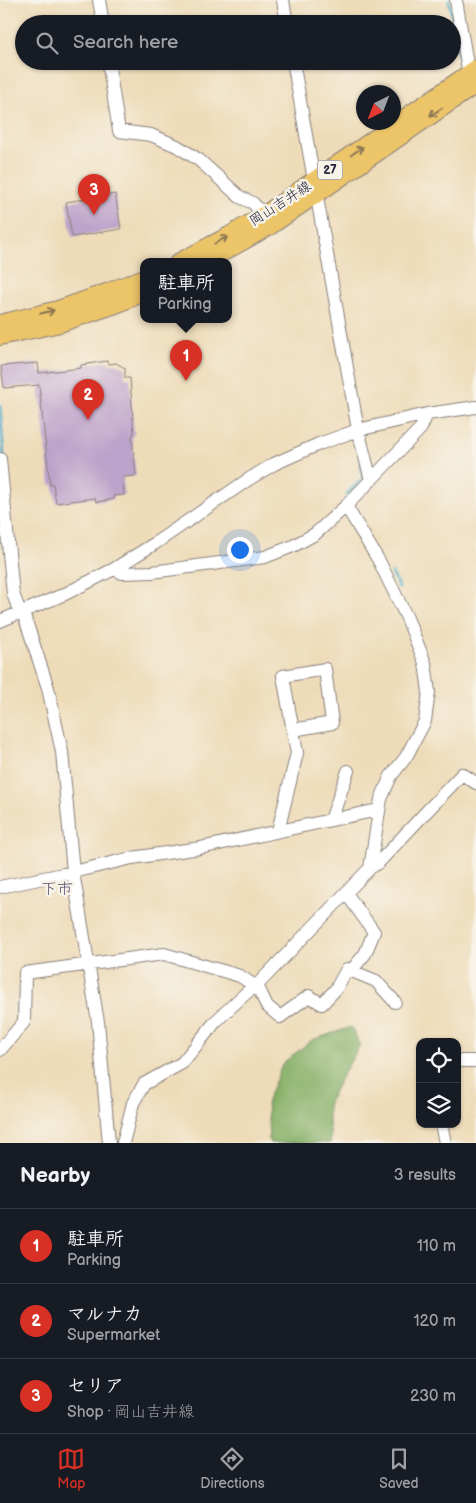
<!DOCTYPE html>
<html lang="en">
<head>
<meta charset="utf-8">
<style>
  :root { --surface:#171b24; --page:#242831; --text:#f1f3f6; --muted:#9ea1a6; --line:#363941; --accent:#d93025 }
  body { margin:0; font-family:"Balsamiq Sans","Klee One",sans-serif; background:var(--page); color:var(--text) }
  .controls { position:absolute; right:15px; bottom:15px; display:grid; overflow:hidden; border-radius:10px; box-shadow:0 1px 4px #0004 }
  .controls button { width:45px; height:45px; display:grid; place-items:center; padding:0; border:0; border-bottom:1px solid var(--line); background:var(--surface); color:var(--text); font:25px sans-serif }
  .compass { position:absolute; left:356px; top:85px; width:45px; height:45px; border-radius:50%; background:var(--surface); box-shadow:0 1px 4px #0004; rotate:222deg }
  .you { position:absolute; left:239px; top:549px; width:18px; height:18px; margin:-12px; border:4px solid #fff; border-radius:50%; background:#1a73e8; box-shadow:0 0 0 8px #1a73e833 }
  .badge { display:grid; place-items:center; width:32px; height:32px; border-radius:50%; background:var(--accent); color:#fff; font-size:16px; font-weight:700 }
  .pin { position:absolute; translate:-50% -41px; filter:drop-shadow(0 1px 2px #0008) }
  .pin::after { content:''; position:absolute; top:26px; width:18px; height:15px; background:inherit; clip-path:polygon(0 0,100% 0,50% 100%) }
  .popup { position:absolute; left:140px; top:258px; width:92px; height:65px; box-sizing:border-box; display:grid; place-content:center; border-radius:10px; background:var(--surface); filter:drop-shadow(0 1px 4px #0005); font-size:16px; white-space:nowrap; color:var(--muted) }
  .popup b { font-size:19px; color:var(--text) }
  .popup::after { content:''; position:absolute; left:50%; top:100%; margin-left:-10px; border:10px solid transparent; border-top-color:var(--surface) }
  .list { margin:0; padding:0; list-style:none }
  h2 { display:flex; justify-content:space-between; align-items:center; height:65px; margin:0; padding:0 20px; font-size:21px }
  h2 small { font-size:16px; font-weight:400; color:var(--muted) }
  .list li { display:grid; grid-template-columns:32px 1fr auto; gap:15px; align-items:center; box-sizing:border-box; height:75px; padding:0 20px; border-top:1px solid var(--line) }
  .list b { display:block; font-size:19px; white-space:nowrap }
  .list p { margin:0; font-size:16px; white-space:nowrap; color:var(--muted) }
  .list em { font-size:16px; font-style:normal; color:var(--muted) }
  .icon { flex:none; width:28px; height:28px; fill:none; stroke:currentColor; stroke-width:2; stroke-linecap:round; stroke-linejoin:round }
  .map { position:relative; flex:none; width:476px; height:1143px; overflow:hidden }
  .search { position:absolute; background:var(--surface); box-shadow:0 1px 4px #0004; left:15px; right:15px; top:15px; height:55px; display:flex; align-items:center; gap:12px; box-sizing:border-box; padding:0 18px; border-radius:28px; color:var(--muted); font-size:19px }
  .sheet { height:290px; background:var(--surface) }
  nav { display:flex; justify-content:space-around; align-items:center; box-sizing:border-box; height:70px; border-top:1px solid var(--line); background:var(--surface); font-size:14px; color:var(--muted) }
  nav a { display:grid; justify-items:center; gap:2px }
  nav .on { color:var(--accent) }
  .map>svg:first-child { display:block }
</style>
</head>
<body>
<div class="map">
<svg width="476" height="1143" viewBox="0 0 476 1143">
  <rect width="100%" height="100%" fill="#f7f3e8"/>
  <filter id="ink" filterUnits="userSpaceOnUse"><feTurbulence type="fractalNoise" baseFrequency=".02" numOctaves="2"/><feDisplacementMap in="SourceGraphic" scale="10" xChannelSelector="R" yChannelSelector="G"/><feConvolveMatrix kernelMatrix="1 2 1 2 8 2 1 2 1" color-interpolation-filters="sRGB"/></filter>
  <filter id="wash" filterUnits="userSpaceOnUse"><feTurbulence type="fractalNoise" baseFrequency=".0096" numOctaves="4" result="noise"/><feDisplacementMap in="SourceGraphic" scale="20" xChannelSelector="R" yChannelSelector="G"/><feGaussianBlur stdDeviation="1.12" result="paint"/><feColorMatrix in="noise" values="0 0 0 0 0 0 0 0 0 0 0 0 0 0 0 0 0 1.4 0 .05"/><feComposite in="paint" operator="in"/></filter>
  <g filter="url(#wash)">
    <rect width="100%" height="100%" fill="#eedcb9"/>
    <path fill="#87b168" stroke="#546a52" d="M351,1027L360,1045C353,1058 329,1095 328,1108C327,1119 332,1131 330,1143H271L269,1139L267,1100L283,1063L312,1040Z"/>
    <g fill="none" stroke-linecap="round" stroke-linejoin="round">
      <path stroke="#48abc8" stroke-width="3" d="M449,0L461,73
        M345,389L351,427
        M0,406L4,457
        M349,498L347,494L363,478L361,464
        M392,573L399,588"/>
    </g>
    <g id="blocks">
      <path fill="#bda3cb" d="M115,194L121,229L72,237L66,202Z
        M107,361L109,364L116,363L125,368V378H130L134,434L132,437L136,476L123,477L124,495L113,496L114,499L96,502L95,498L56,503L53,484L50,485L39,385L4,388L1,366L38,363L39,373L81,368V365Z"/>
    </g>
  </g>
  <g filter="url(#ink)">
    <use href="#blocks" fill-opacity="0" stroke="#887f7a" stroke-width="1"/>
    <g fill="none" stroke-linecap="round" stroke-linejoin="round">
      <defs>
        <path id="minor" d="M99,0L103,24
          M283,0L287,24
          M456,0L470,81
          M108,61L119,131L151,135L177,146L199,160L240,197L253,203L263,215
          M293,61L358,430L371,480
          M0,459L13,594L20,612L25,618L48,688L62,752L73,872L98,1022L109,1143
          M346,506L379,561L407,618L425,663L429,692L425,721L406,757L391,776L381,799L370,868
          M114,569L122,573L152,572L265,557L293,546L315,534L346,506L421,428L427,414
          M0,621L65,594L114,569L154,544L249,479L274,464L319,444L358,430L427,414L476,407
          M331,820L348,771
          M278,831L297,753L283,676L325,669L332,723L293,730
          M0,887L73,872L132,858L200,848L378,810
          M346,893L374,932L365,954L351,971
          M257,985L267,1006L280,1017L309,996L322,1004L336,989L347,969L376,981L395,1002
          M0,1050L24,1022L25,973L164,954L240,976L255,986
          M457,1061H476
          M441,1124L445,1143
          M123,1143L133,1103L144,1084L182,1063L216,1021L245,994L259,983L370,868L379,862L462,774L476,783"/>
        <path id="major" d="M178,262L229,235L263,215L476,68
          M207,262L271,226L476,85
          M0,323L58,309L109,291L144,277
          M0,337L60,324L116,305L144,293"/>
      </defs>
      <use href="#minor" stroke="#887f7a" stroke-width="14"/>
      <use href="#major" stroke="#887f7a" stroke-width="18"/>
      <use href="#minor" stroke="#fff" stroke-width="12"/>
      <use href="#major" stroke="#edc569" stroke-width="16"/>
    </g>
    <defs><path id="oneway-shaft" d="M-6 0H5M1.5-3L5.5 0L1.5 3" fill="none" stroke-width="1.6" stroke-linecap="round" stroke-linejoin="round" transform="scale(1.25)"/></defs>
    <g stroke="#887452">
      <use href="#oneway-shaft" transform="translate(436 112) rotate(146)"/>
      <use href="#oneway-shaft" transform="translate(357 151) rotate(-35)"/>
      <use href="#oneway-shaft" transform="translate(221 240) rotate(-28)"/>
      <use href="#oneway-shaft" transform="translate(47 312) rotate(-13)"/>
    </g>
  </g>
  <g text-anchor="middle" stroke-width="5" stroke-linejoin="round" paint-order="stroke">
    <rect fill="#f7f3e8" stroke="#62616f" stroke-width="1" x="317.5" y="160.5" width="25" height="19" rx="4"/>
    <g font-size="12" font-weight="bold" fill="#22223b">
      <text x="330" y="174">27</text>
    </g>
    <g font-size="14" fill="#22223b" stroke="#f7f3e8">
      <text transform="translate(280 203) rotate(-33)" y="5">岡山吉井線</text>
    </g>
    <g font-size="16" fill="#584f6d" stroke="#f7f3e8">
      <text x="57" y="894">下市</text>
    </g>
  </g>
</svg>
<div class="controls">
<button><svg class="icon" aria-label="locate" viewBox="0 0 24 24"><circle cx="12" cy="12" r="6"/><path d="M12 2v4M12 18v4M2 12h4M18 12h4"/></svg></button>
<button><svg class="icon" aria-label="layers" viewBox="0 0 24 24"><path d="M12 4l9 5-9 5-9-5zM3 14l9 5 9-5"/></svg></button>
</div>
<svg class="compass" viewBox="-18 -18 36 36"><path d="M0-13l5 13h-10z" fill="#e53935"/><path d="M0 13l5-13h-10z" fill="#9ea1a6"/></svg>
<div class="you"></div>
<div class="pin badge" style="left:186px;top:381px">1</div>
<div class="popup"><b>駐車所</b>Parking</div>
<div class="pin badge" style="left:88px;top:420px">2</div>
<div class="pin badge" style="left:94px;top:215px">3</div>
<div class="search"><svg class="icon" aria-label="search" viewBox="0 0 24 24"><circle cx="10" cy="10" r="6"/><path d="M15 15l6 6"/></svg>Search here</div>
</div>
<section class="sheet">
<h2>Nearby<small>3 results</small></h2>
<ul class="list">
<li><span class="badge">1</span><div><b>駐車所</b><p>Parking</p></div><em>110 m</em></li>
<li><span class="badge">2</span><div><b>マルナカ</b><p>Supermarket</p></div><em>120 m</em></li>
<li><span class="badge">3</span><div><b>セリア</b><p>Shop · 岡山吉井線</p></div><em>230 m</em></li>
</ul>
</section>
<nav>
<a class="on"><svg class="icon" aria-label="map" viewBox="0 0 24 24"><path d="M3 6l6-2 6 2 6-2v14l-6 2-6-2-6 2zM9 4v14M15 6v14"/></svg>Map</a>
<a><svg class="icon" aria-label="directions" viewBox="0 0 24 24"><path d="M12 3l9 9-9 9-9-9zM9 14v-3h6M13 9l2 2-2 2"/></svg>Directions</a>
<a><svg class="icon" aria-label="saved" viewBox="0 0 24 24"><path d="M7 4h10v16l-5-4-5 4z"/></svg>Saved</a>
</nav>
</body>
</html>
